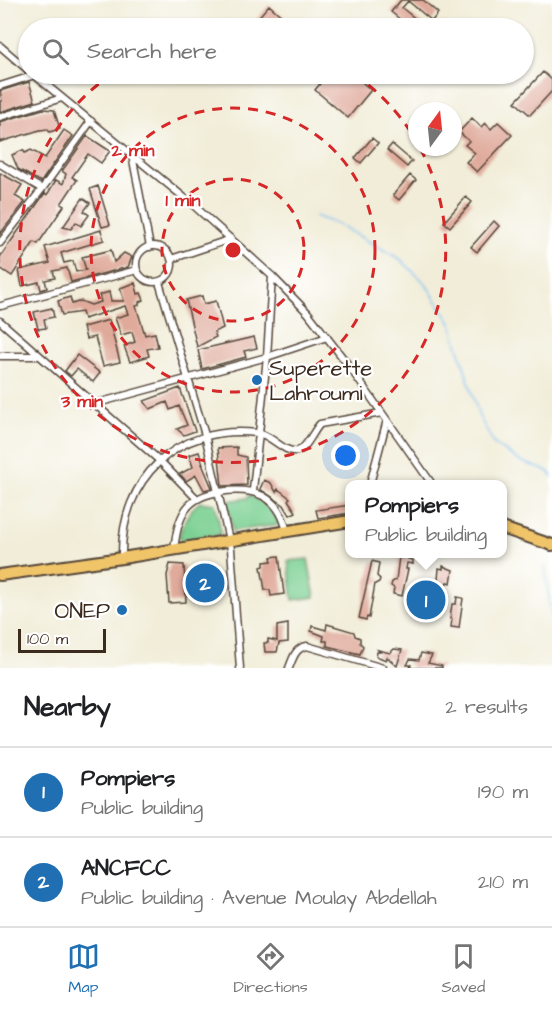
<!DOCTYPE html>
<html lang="en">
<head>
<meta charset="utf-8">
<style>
  :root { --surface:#fff; --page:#f6f6f6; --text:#202124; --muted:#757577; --line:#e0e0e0; --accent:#1f6fb2 }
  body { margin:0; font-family:"Architects Daughter",sans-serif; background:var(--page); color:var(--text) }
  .compass { position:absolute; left:408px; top:102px; width:54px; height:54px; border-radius:50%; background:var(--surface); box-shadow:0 2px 4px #0004; rotate:15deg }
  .scale { position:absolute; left:18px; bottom:15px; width:88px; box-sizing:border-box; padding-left:6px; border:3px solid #3b2a1e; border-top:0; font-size:16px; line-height:21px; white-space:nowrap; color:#3b2a1e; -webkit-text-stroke:4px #fff; paint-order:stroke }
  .you { position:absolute; left:346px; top:456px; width:21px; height:21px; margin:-15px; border:4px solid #fff; border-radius:50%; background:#1a73e8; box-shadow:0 0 0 9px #1a73e833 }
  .badge { display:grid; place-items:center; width:39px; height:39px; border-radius:50%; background:var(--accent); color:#fff; font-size:20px; font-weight:700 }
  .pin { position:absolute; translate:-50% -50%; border:3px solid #fff; box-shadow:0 2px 6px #0006 }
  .popup { position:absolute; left:345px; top:480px; width:162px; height:78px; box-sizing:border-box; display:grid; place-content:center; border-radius:12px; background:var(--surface); filter:drop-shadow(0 2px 4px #0005); font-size:20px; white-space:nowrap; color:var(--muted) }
  .popup b { font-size:22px; color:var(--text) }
  .popup::after { content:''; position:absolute; left:50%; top:100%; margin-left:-12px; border:12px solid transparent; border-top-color:var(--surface) }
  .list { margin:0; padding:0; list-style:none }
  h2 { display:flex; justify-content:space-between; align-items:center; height:78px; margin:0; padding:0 24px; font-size:26px }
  h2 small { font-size:20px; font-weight:400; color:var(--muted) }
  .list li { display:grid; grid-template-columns:39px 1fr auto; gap:18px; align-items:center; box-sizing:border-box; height:90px; padding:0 24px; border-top:2px solid var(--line) }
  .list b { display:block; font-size:22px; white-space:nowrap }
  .list p { margin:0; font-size:20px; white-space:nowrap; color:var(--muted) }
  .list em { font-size:20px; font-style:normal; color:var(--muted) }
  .icon { flex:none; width:33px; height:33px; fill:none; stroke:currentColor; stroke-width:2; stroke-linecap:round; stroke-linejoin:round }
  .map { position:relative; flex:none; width:552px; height:668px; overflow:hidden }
  .search { position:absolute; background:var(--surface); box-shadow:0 2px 4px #0004; left:18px; right:18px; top:18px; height:66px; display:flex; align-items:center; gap:15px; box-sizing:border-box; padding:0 21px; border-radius:33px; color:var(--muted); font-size:22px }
  .sheet { height:258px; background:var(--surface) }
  nav { display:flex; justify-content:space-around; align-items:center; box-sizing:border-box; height:84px; border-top:2px solid var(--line); background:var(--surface); font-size:16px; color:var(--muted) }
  nav a { display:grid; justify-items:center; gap:3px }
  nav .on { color:var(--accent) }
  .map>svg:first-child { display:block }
</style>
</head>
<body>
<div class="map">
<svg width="552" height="668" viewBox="0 0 552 668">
  <rect width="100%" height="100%" fill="#fff"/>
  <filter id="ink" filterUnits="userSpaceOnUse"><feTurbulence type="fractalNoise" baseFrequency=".0167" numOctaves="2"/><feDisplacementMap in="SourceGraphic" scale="12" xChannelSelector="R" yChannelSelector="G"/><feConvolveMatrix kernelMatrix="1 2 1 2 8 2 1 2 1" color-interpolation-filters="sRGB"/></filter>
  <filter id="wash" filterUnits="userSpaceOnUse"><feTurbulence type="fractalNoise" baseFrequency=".008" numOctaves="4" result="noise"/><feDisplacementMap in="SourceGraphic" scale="24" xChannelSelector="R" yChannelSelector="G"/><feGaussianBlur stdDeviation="1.35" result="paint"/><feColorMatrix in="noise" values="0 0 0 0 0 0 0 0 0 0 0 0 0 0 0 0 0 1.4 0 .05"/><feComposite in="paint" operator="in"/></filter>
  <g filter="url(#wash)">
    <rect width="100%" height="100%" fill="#f1edd8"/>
    <path fill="#7cd093" stroke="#5c7d58" stroke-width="1.5" d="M249,495L264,503L279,522L278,525L233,531L227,501L247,498Z
      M200,502L215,504L221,531L219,535L182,540L179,537C183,523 188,511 200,502Z
      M308,559L315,597L293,600L288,561Z"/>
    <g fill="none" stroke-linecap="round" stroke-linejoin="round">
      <path stroke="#7bbef1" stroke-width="1.5" d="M315,216L339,225L400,259L425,283L451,323L479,416L494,444L520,461L549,472L552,477
        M545,567L552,622"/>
    </g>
    <g id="blocks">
      <path fill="#e0aa9b" d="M401,0H423L438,13L432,21L408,1L402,8L427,28H411L391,12Z
        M269,5L277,12L297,28H249Z
        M543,72L552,80V91L530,115L515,102Z
        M328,74H353L371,90L348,118L315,90Z
        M29,82L35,101L0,112V102L2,101L0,91Z
        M43,109L54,110L60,129L49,132L48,129L40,130L0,142V122Z
        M472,118L481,127L485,123L491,129L498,122L512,135L477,172L466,162L475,153L465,145L469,141L459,132Z
        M64,130L73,136L41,182L18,169L12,155L23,150L25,153L31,150L45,158Z
        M87,136L110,151L101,163L88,154L72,177L77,180L61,204L64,206L38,244L34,242L12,276L0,268V257L40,200L45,193L47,195L56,180L63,184L66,174L62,171Z
        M372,138L378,143L361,163L355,158Z
        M392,144L412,161L407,167L387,150Z
        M0,173L22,185L15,196L25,202L0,234Z
        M410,175L416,180L399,200L393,195Z
        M98,186L110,225L102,227L90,189Z
        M466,197L472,202L450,227L444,222Z
        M83,198L90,203L84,211L89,215L81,226L76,222L71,229L63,227Z
        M494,221L499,226L477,252L471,247Z
        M101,230L104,240L61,253L64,263L73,261L76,272L86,270L82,257L111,250L114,262L124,253L132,257L128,267L71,282L67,268L53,271L55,278L45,280L47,288L41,290L39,282L22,286L19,270L50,263L45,247Z
        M135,283L138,294L141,293L144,300L139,302V305L136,306L145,335L155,333L158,347L147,349L149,356L130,362L124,346L135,342L132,332L121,335L115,318L128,314L125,306L84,319L82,312L62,315L58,301L70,297L72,304L81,301L91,305L101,302L99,295L109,292L111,301H124L120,288Z
        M202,296L204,304L216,301L223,328L214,332L216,337L197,347L186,300Z
        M52,308L54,317L44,319L46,328L38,329L34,312Z
        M109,320L120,362L103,366L95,337L86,339L83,327Z
        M254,337L257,348L244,351L246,357L202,369L198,350Z
        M77,355L100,373L93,382L77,369L71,376L65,371Z
        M180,388L195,431L184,435L177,429L187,425L179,406L170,410L167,402L150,409L144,401Z
        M237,447V455L246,457L247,485L222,486L218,448Z
        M199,452L203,464H202L212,488L204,490L196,475L186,481L180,474L193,467L189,455Z
        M264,480L271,483L276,492L278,489L290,498L288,500L296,512L290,515L284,505L260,489Z
        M350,505V513L318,518L316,510Z
        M402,554H409L408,559L413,560V564L407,563L406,569H408L402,596L393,594L394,588L391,586L392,582L396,580L399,557L402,558Z
        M279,556L284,594L271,596L270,590H265L261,567L264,566V562L272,561L271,557Z
        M372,561L379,563L377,576L380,579L379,582L375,584L369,618L367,617L366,620L359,618Z
        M170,564L184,565L186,602L169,603L167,575Z
        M443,566L453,570L451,583L447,582L446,585L440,584L441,581L438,580L439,568L443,569Z
        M413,597L443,602L441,612L411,607Z
        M457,597L463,598L459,628L451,627L452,619H450L452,604H456Z
        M288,624V642L279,643L277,652H265L264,643H268V639L277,641V626Z
        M327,624L354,632L355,636L360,638V643L363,646L360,654L327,646V641H323L324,636L311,631L312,626L326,630Z
        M394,649L402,650L397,666L387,657L386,660L376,656L377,652H380L378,650L390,653Z
        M421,653L432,655L428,663L442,666V668H410L411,665H407L410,659L419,660Z"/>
    </g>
  </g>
  <g filter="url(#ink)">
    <use href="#blocks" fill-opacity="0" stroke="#56473a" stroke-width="1.5"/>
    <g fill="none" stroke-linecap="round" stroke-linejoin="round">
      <defs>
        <path id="street" d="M0,46L28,70
          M33,74L192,204L272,276L308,313L346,362L432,484
          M0,86L35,75
          M0,117L62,98
          M132,155L150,247
          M0,164L42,189L91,121
          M0,243L42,189
          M136 264a18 18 0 1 1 36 0a18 18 0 1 1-36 0Z
          M171,259L231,239
          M159,282L205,435L231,549L240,668
          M1,306L137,270
          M0,321L160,461L197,499
          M0,356H37
          M94,404L267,357L327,337
          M370,484L387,420
          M253,490L267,357L272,276
          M174,549C176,535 178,521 186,509C194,498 206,494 219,492C253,487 279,494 287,532
          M122,558C120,478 177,424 257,433C271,434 283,453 297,451C307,449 313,431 320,424L382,413
          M289,668C293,658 295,648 307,646L383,668"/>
        <path id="primary" d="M502,528L552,545
          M0,575L122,558L350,521"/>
      </defs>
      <use href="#street" stroke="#56473a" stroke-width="9"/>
      <use href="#primary" stroke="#56473a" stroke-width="14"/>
      <use href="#street" stroke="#fff" stroke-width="6"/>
      <use href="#primary" stroke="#f0c469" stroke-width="10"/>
    </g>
  </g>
  <g fill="none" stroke="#d62828" stroke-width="3" stroke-dasharray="10 8">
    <circle cx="233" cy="250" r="71"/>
    <circle cx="233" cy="250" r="142"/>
    <path d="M354 74A213 213 0 0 1 417 142M420 148A213 213 0 1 1 112 74"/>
  </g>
  <g fill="#1f6fb2" stroke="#fff" stroke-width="2">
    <circle cx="257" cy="380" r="6"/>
    <circle cx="122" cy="610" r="6"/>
  </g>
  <g text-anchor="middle" stroke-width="4.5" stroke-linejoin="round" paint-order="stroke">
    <g font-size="22" fill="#3b2a1e" stroke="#fff" text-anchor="start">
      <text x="269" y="375">Superette<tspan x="269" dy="25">Lahroumi</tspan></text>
      <text x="110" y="618" text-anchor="end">ONEP</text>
    </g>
  </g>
  <circle cx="233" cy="250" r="9" fill="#d62828" stroke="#fff" stroke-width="3"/>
  <g font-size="18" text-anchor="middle" font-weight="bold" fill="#d62828" stroke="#fff" stroke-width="4.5" stroke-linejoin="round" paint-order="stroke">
    <text x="133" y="156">2 min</text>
    <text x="183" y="206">1 min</text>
    <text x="82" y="407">3 min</text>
  </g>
</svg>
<svg class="compass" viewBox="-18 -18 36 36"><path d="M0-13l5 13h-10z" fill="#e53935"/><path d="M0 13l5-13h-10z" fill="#757577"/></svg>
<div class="scale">100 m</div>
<div class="you"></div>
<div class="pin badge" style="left:426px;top:600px">1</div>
<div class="popup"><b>Pompiers</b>Public building</div>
<div class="pin badge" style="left:205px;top:583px">2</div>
<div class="search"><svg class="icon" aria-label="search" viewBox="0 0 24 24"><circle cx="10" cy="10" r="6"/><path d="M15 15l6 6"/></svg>Search here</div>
</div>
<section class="sheet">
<h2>Nearby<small>2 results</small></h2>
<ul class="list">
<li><span class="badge">1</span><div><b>Pompiers</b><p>Public building</p></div><em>190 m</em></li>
<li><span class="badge">2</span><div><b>ANCFCC</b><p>Public building · Avenue Moulay Abdellah</p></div><em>210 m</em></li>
</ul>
</section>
<nav>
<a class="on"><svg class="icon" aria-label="map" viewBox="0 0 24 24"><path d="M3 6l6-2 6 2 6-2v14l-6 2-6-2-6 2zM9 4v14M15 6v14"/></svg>Map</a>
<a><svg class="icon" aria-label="directions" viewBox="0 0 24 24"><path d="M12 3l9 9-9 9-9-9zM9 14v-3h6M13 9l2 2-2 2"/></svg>Directions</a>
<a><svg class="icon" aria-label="saved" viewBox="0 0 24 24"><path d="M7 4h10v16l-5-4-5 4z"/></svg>Saved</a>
</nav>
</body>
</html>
